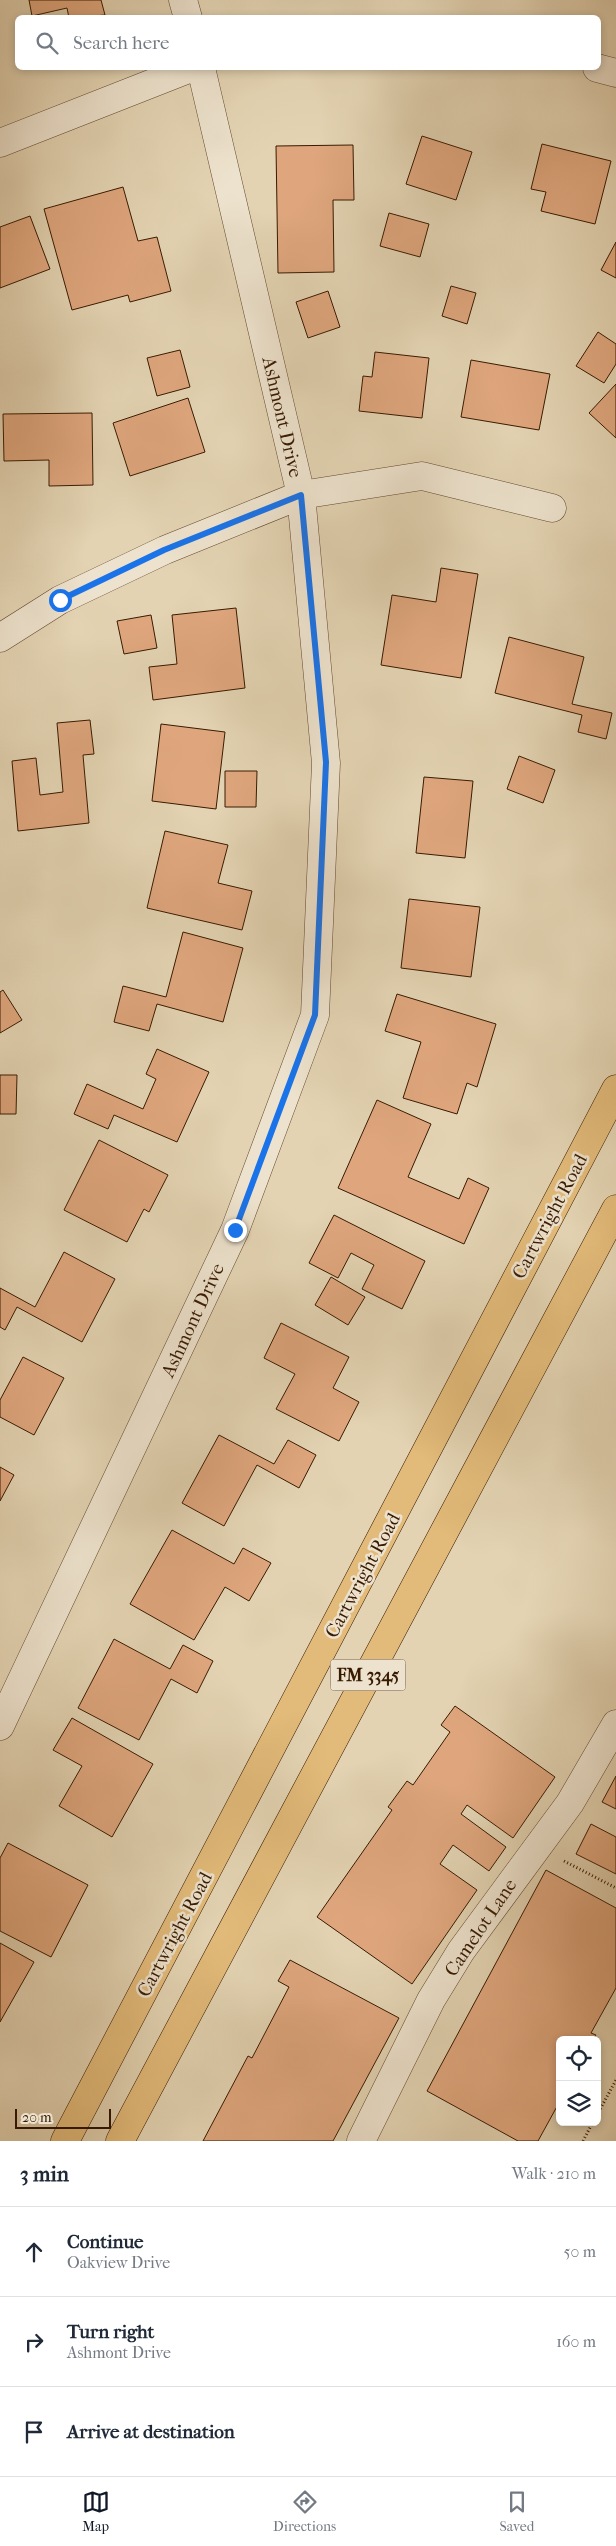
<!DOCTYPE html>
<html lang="en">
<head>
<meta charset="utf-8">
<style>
  :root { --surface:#fff; --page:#f2f2f3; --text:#1f2937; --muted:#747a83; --line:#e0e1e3; --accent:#111827 }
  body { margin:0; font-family:"IM FELL French Canon",serif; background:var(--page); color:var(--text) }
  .controls { position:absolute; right:15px; bottom:15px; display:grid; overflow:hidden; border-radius:8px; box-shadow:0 2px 8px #0003 }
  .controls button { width:45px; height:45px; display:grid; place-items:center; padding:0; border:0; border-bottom:1px solid var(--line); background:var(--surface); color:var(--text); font:25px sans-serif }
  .scale { position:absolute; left:15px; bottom:12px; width:96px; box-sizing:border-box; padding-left:5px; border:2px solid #381a02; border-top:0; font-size:14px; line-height:18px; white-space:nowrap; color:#381a02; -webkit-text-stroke:4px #ede2cd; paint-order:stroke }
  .stop { position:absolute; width:15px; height:15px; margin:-11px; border:4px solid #1a73e8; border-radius:50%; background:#fff }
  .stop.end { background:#1a73e8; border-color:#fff; box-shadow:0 1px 5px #0008 }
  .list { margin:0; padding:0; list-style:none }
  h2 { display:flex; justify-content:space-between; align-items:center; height:65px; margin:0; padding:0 20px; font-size:21px }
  h2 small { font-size:16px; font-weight:400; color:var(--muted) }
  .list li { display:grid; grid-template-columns:32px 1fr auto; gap:15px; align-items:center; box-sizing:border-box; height:90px; padding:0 20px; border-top:1px solid var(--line) }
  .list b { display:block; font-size:19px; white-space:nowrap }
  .list p { margin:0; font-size:16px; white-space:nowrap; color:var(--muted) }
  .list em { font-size:16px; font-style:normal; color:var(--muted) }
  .icon { flex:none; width:28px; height:28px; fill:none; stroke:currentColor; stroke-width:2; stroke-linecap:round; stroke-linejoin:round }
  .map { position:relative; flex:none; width:616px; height:2141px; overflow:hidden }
  .search { position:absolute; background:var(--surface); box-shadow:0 2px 8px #0003; left:15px; right:15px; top:15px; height:55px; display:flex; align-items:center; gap:12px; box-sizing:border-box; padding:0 18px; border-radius:8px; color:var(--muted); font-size:19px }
  .sheet { height:335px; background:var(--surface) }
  nav { display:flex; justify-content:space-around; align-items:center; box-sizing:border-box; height:70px; border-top:1px solid var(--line); background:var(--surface); font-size:14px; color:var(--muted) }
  nav a { display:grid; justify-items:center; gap:2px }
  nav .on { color:var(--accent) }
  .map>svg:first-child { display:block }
</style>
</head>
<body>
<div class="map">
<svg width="616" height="2141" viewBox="0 0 616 2141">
  <rect width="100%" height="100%" fill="#e3d3b2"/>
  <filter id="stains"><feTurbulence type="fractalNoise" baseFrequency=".004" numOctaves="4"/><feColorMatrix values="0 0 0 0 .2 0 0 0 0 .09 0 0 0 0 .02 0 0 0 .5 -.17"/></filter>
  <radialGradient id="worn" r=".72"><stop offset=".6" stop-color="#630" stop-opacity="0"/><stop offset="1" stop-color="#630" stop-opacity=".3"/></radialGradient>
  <path fill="#dfa67d" stroke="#381a02" d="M29,0H101L105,15L69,18L67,8L32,16Z
    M422,136L472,152L456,200L406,184Z
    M542,144L611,161L595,224L541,211L546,192L531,189Z
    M353,145L354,200H333L334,272L278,273L276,146Z
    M123,187L138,241L157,237L171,291L130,302L128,295L72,310L44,209Z
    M389,213L429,224L420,257L380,246Z
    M30,216L50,269L0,288V227Z
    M616,242V278L601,270Z
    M451,286L476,293L467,324L442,316Z
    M328,291L340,327L308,338L296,302Z
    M598,332L616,344V364L604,383L576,366Z
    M180,350L190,387L157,396L147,358Z
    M375,352L429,358L422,418L359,411L363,376L372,377Z
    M471,360L550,374L539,430L461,417Z
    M616,384V438L589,413Z
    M188,398L205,452L130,476L113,423Z
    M92,413L93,485L49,486V460L4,461L3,414Z
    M441,568L478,574L461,678L381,665L392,595L436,602Z
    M236,608L245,688L153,700L149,667L177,664L172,615Z
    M151,615L157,648L124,654L117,621Z
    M509,637L584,657L572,704L612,713L606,739L578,732L582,715L495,693Z
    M90,720L94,754L83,755L89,823L18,831L12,761L36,758L40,795L63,792L57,723Z
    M161,724L225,732L216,809L152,801Z
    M519,756L555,770L543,803L507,789Z
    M225,771H257L256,807H225Z
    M424,777L473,781L465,858L416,853Z
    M165,831L228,845L218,883L252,891L242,930L147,908Z
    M409,899L480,907L471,977L401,968Z
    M183,932L243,948L223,1022L157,1004L149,1031L114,1022L123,986L166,997Z
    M3,990L22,1020L0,1033V992Z
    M397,994L496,1024L477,1087L467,1083L457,1114L403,1098L421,1042L385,1031Z
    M157,1049L209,1072L177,1142L114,1115L108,1129L74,1114L87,1084L143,1109L156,1079L146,1074Z
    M0,1075H17L16,1114H0Z
    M377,1100L431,1124L408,1177L459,1199L468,1178L489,1188L464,1244L338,1188Z
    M99,1140L168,1175L149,1212L144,1209L127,1242L64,1210Z
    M334,1215L425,1261L402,1309L362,1289L374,1265L351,1253L338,1278L309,1263Z
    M64,1252L115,1279L82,1342L17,1307L5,1330L0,1327V1288L35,1307Z
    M331,1277L365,1297L348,1325L315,1305Z
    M281,1323L349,1357L333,1388L359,1402L339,1441L276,1409L295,1374L264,1358Z
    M23,1357L64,1378L34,1435L0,1417V1400Z
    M219,1435L274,1464L288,1440L316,1455L299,1488L257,1465L224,1526L182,1503Z
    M0,1467L14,1475L0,1501Z
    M172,1530L234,1564L243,1548L271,1563L249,1601L225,1587L194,1640L130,1604Z
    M114,1639L170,1669L183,1645L213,1661L197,1693L171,1679L139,1740L78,1708Z
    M455,1706L555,1777L513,1838L467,1805L461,1814L506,1847L489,1871L453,1845L440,1864L477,1890L412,1984L317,1917L392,1810L388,1807L407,1781L413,1785L450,1732L441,1725Z
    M72,1718L153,1764L112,1837L59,1806L82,1766L53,1750Z
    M616,1776V1809L602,1802Z
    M591,1824L616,1837V1874L576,1854Z
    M8,1843L88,1885L51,1957L0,1931V1858Z
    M546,1870L616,1908V1988L591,2033L596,2035L593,2040H560V2101L538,2141H518L427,2091Z
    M0,1943L34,1962L0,2022Z
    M290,1960L399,2018L333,2141H203L248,2056L252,2058L289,1987L278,1981Z"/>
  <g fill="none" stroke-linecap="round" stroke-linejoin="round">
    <defs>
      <path id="street" d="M183,0L188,18
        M597,68L616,73
        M0,143L191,68
        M0,638L60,600L165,550L301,495L422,476L552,508
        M0,1726L235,1230L315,1015L326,763L301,495L201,68
        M361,2141L431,2000L461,1951L570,1803L616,1724"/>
      <path id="primary" d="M65,2141L616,1089
        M120,2141L616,1209"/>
    </defs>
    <use href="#street" stroke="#63482e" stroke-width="29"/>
    <use href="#primary" stroke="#381a02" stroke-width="29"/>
    <path stroke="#381a02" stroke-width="3" stroke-dasharray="1 2.5" stroke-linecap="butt" d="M564,1861L616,1888
      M597,2115L616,2080
      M583,2141L593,2122"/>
    <use href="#street" stroke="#ede2cd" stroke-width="28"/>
    <use href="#primary" stroke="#e2ba79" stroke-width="28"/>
  </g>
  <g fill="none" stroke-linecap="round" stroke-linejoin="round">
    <path stroke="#1a73e8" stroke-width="6" d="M60,600L164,550L301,495L326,762L315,1015L235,1230"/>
  </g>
  <g text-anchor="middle" stroke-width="5" stroke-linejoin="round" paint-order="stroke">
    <rect fill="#ede2cd" stroke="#6e563f" stroke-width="1" x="330.5" y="1659.5" width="75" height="31" rx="4"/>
    <g font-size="18" font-weight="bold" fill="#381a02">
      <text x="368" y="1681">FM 3345</text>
    </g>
    <g font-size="19" fill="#381a02" stroke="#ede2cd">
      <text transform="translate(283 417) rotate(77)" y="7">Ashmont Drive</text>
      <text transform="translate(549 1216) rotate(-62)" y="7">Cartwright Road</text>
      <text transform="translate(192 1320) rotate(-65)" y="7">Ashmont Drive</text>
      <text transform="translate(362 1575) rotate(-62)" y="7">Cartwright Road</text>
      <text transform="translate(480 1927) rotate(-56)" y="7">Camelot Lane</text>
      <text transform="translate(174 1934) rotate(-62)" y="7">Cartwright Road</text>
    </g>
  </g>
  <rect width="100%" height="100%" filter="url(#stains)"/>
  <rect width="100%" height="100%" fill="url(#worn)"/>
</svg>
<div class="controls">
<button><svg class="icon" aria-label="locate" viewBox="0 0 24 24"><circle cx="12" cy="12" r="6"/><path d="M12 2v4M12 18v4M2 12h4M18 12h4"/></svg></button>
<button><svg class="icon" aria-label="layers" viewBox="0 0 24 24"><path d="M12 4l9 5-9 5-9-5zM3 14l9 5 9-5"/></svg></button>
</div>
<div class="scale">20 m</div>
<div class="stop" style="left:60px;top:600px"></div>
<div class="stop end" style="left:235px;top:1230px"></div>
<div class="search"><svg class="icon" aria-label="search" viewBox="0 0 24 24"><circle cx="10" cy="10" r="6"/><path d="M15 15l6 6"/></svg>Search here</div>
</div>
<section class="sheet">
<h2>3 min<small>Walk · 210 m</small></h2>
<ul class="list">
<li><svg class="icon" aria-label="ahead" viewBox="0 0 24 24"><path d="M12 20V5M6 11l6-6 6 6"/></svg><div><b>Continue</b><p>Oakview Drive</p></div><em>50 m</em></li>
<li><svg class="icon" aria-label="right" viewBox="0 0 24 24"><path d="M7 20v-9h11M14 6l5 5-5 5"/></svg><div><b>Turn right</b><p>Ashmont Drive</p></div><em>160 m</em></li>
<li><svg class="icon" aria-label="arrive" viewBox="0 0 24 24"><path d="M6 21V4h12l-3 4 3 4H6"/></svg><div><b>Arrive at destination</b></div></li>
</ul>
</section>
<nav>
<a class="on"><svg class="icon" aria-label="map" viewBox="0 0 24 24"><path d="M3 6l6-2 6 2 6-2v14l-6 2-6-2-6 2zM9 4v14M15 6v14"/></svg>Map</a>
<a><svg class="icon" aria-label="directions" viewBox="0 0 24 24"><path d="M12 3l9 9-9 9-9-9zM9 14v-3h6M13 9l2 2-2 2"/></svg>Directions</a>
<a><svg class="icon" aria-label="saved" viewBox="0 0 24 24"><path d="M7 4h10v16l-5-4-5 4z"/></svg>Saved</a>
</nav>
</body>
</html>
